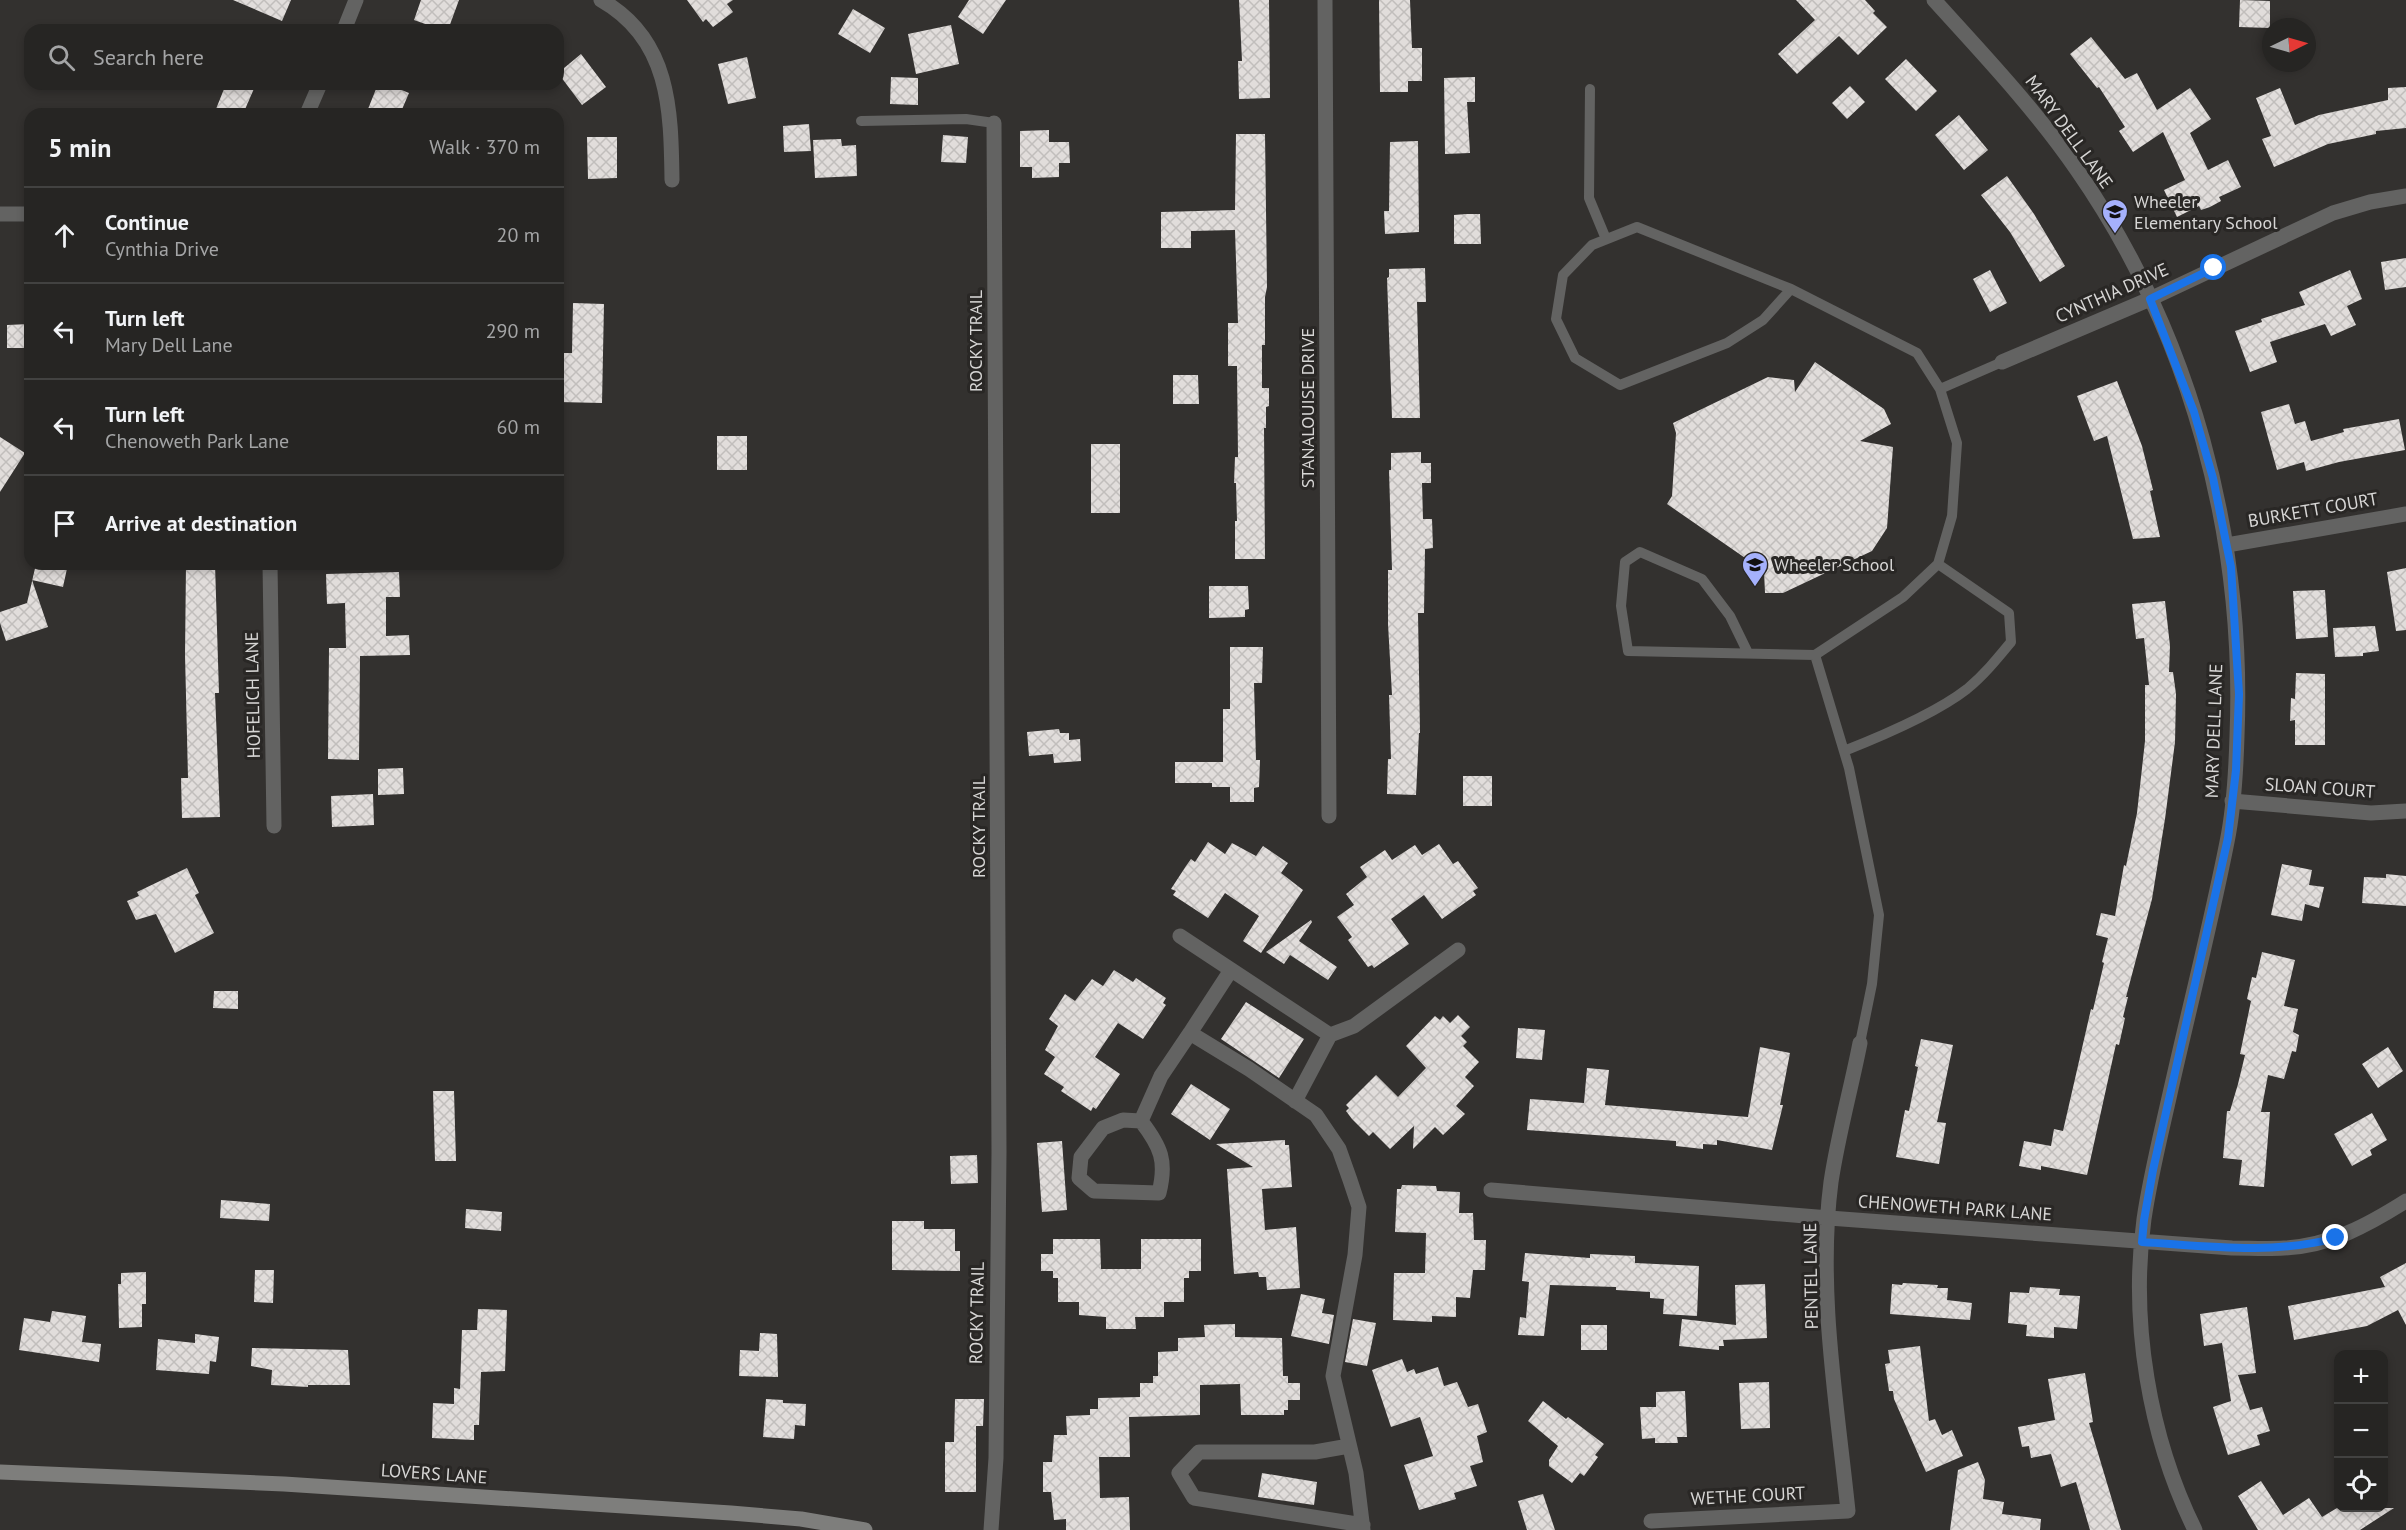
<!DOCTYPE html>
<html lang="en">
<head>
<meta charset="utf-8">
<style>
  :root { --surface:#262523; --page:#2e2d2b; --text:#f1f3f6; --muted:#a4a5a6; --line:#424241 }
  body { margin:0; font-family:"PT Sans",sans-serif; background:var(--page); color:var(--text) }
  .controls { position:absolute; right:18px; bottom:18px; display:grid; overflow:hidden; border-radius:12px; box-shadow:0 3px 9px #0003 }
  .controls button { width:54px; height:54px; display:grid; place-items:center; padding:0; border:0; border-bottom:2px solid var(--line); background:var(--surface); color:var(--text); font:30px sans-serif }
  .compass { position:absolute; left:2262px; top:18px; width:54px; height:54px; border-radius:50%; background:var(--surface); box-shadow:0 3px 9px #0003; rotate:85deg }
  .stop { position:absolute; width:18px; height:18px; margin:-14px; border:4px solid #1a73e8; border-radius:50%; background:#fff }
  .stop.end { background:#1a73e8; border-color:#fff; box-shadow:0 2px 6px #0008 }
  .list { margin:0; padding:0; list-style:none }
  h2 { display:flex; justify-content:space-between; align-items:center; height:78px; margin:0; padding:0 24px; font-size:26px }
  h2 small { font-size:20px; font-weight:400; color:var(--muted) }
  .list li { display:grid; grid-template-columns:39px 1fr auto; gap:18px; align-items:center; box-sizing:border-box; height:96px; padding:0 24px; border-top:2px solid var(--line) }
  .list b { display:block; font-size:22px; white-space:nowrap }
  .list p { margin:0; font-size:20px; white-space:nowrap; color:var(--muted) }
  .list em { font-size:20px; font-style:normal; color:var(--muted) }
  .icon { flex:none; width:33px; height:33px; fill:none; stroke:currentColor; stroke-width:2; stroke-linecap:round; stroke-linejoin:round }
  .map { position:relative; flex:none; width:2406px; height:1530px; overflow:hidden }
  .search { position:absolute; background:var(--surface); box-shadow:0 3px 9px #0003; left:24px; top:24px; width:540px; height:66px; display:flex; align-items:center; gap:15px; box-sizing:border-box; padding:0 21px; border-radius:18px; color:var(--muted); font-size:22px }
  .panel { position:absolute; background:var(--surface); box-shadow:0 3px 9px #0003; left:24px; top:108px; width:540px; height:462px; border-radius:18px }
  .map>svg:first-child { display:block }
</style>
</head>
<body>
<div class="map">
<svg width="2406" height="1530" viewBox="0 0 2406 1530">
  <defs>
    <pattern id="building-cross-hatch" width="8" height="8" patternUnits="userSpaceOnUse" patternTransform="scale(1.5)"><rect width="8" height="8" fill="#e1dddb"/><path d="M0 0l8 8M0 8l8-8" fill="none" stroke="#c1bebc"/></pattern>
  </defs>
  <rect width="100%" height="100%" fill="#33312f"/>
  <path fill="url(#building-cross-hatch)" d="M233,0H291L282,21Z
    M421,0H459L448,30H442L414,20Z
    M687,0H733L727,4L733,12L713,27L706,19L703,22Z
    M969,0H1006L983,34L958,17Z
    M1239,0H1269L1270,98L1239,99L1238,61H1242Z
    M1379,0H1410L1412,48H1422V81H1408V92H1380Z
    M1796,0H1865L1875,11L1873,13L1887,27L1858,55L1839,36L1797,74L1778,54L1815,20Z
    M2240,0L2270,1V28L2239,27Z
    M853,9L885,28L870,53L838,34Z
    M951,25L959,64L916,74L908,34Z
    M2091,37L2125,79L2137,73L2157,110L2190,88L2211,119L2190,133L2208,170L2228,160L2241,187L2219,197L2221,201L2210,207L2201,210L2199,206L2177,217L2164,190L2185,180L2163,132L2133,152L2119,131L2125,127L2099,87L2097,88L2070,54Z
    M581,54L606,87L582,105L558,73Z
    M747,57L756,98L728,104L718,64Z
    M1906,59L1937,91L1916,111L1885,79Z
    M891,77L918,78V105L890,104Z
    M1475,77V102H1467L1470,153L1445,154L1444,78Z
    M226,84H256L243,114H214Z
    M378,84H387L409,93L400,114H366Z
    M1850,86L1865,102L1847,119L1832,103Z
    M2406,87V128L2376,131V134L2328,144L2274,167L2262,139L2271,136L2256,98L2280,88L2295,125L2319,115L2388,100V88Z
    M1959,115L1988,150L1964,170L1935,135Z
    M809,124L811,151L784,152L783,126Z
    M1049,130V142H1069L1070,163H1059V177L1032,178V167H1020V131Z
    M1236,134H1265L1267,287L1265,297V345H1262V388H1269V406L1266,407V428H1264L1265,559H1235V521H1237L1236,483H1234L1235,457H1238L1237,366H1228V323H1238L1235,230L1191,231V248H1161V212L1235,210Z
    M943,135L968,137L966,163L941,162Z
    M587,137H617V178L588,179Z
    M841,139L842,146L856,145L857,176L815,178L813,140Z
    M1418,141L1419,232L1385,234L1384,211H1389L1390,142Z
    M2007,176L2034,214L2065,266L2040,282L2010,232L1981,195Z
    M1466,214H1480L1481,244H1454V215Z
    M2406,258V287L2385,290L2381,262Z
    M1425,268L1426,302H1417L1420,418H1392L1387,278L1389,277V269Z
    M1990,270L2007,303L1990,312L1973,279Z
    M2350,270L2362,299L2347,306L2356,325L2331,336L2325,324L2270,342L2277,362L2250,372L2235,331L2262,322L2261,319L2305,305L2299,292Z
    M573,303L604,304L602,403L558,402L560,353H572Z
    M30,324V348H7V325Z
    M1815,362L1884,409L1891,424L1860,441L1893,447L1887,528L1872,551L1783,593H1765L1764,571L1667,504L1672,496L1676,433L1673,423L1768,377L1794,380L1795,392Z
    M1173,375H1198L1199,404H1173Z
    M2117,381L2142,446L2153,490L2150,491L2160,537L2133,539L2107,436L2094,441L2077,396Z
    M2289,404L2295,424L2305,421L2311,441L2344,432L2343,429L2399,419L2405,450L2339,462L2306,471L2304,462L2277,470L2261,412Z
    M717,436H747V470H717Z
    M0,437L25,453L0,492Z
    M1091,444H1120V513H1091Z
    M1421,452V463H1431V483H1422L1423,519H1432L1433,548L1425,549L1424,613H1418L1420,733H1419L1416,795L1387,794L1388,759H1391L1389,695H1392L1388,624V570H1392L1389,470H1391V453Z
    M36,564H68L63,587L32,580L48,627L6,641L0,623V612L27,603Z
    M186,564H215L219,693H215L220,817L182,818L181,778H188L185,655Z
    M2406,568V630L2396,631L2387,572Z
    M399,572L400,597H386V636L409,635L410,655L360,656L359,760L328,759L329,648H346L345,603L327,604L326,574Z
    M1209,586H1248L1249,609L1245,610V617L1209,618Z
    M2325,590L2328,637L2296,639L2293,591Z
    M2165,601L2170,646L2169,672H2173L2176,694L2175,742L2165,819L2152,899L2126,997H2128L2123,1017L2125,1018L2119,1045L2116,1044L2087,1175L2041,1166V1170L2019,1166L2024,1141L2051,1146L2054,1129L2063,1131L2091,1009L2093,1010L2104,963L2102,962L2108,938L2096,935L2101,913L2115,916L2124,865L2126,866L2137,813L2145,741V685H2149L2144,638L2136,639L2132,604Z
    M2375,626L2379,651L2363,653V656L2335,657L2333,628Z
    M1230,647H1263L1262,683H1254L1256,760H1260L1259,787L1254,788V802H1230V787H1212V783H1175V762H1223V709H1230Z
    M2296,673L2325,674V745H2295V720L2290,721L2291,698L2295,699Z
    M1059,729L1060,733H1069V740L1080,739L1081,761L1054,763L1053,754L1029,756L1027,732Z
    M403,768L404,794L378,795V769Z
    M1463,776H1492V806H1463Z
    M373,794L374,825L332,827L331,796Z
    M1208,842L1225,854L1232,843L1256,856L1263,846L1288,863L1281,873L1303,890L1261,953L1243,941L1259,916L1225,893L1208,918L1173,895L1176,891L1171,889L1186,866L1191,859L1195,862Z
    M1439,844L1453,864L1458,861L1478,888L1473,891L1476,895L1442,919L1424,895L1391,919L1409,944L1374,968L1372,965L1368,967L1348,940L1352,937L1337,917L1354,905L1346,894L1367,877L1360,867L1385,850L1392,860L1415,845L1422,855Z
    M2282,864L2312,870L2309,885L2324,887L2319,908L2305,904L2302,921L2271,915Z
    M187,868L199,893L195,895L214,933L175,953L156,914L136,920L127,901L139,896L137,892Z
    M2386,874L2406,876V906L2362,903L2364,877L2386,878Z
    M1311,920L1312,922L1299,941L1337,967L1328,980L1290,955L1284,964L1266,952Z
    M2262,952L2295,960L2284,1006L2298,1009L2293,1032L2299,1035L2296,1052L2292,1051L2284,1079L2268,1075L2261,1112H2270L2264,1187L2239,1185L2242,1160L2223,1158L2227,1111H2230L2238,1084L2245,1055L2240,1054L2251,1001L2247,999L2252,977L2256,978Z
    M1114,970L1133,982L1136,978L1166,998L1163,1003L1166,1005L1143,1039L1118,1023L1095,1057L1120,1074L1096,1109L1093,1107L1091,1111L1061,1091L1064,1087L1044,1074L1055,1057L1045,1050L1058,1026L1049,1019L1065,994L1075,1001L1092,979L1103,986Z
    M214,991H238V1009L213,1008Z
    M1246,1002L1304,1039L1279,1078L1221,1039Z
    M1458,1015L1470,1027L1461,1036L1467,1042L1463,1046L1479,1062L1465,1077L1474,1086L1456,1106L1465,1114L1443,1135L1435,1127L1413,1149L1414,1126L1390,1149L1373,1132L1369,1136L1352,1119L1346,1111L1349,1108L1346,1105L1376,1075L1398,1097L1426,1068L1406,1046L1435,1016L1440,1020L1443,1016L1450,1023Z
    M1518,1028L1545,1030L1542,1060L1516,1058Z
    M1921,1039L1953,1045L1937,1122L1946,1123L1939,1164L1896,1157L1905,1110L1909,1111L1918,1067L1915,1066Z
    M1760,1047L1790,1053L1780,1105H1783L1772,1150L1717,1140V1145L1703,1144V1149L1676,1146V1141L1527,1130L1530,1099L1584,1103L1587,1068L1609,1070L1605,1105L1748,1117Z
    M2388,1047L2403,1071L2378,1088L2362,1064Z
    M1191,1084L1230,1109L1210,1140L1171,1114Z
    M433,1091H454L456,1161H435Z
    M2372,1113L2387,1140L2370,1150L2372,1155L2352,1166L2334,1134Z
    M1285,1140V1145H1289L1292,1187L1262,1189L1265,1230L1296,1227L1300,1288L1267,1290L1266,1277H1259L1258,1272L1234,1274L1227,1169L1253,1167L1216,1144Z
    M1062,1141L1067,1210L1042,1212L1037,1143Z
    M977,1155L978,1183L951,1184L950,1156Z
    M1402,1185L1436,1186L1437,1191L1460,1192L1459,1213H1473L1474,1240H1486L1485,1270H1473L1470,1298L1456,1297V1317L1432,1316V1322L1393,1320L1394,1273H1425L1426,1233L1395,1232L1397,1189H1401Z
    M221,1200L270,1204L269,1221L220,1218Z
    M466,1209L502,1212L501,1231L465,1228Z
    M892,1221H924V1229H955V1251H960V1271L892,1270Z
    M1053,1239H1100L1101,1269H1141V1239H1201V1271H1189V1278H1184V1302H1164V1317H1135L1136,1329H1106V1317L1079,1315V1302H1058V1278H1053V1271H1041V1254H1053Z
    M1525,1253L1590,1258V1254L1635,1256V1263L1699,1266L1697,1316L1663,1314L1664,1299L1650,1298V1292L1616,1290V1287L1550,1285L1544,1336L1518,1335L1520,1317L1526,1318L1529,1282L1522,1281Z
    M2406,1263V1325L2398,1310L2367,1326L2294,1340L2288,1306L2385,1287L2380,1277Z
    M255,1270H274L273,1303L254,1302Z
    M146,1272V1304H142V1327L119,1328L118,1284H121V1273Z
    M1903,1283L1938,1285L1937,1288H1948L1947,1300L1972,1303L1970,1320L1890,1314L1892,1284L1902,1285Z
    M1765,1284L1767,1338L1723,1340L1724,1346H1719V1350L1679,1346L1682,1319L1736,1325L1735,1285Z
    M2030,1287L2060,1289L2059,1295L2080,1296L2077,1329L2054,1327V1338L2026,1336L2027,1325L2008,1323L2010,1292L2029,1293Z
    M1301,1294L1325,1299L1322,1313L1334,1315L1329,1344L1291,1336Z
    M2247,1307L2256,1373L2238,1375L2250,1410L2262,1407L2270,1431L2257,1435L2260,1445L2228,1455L2213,1407L2231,1401L2222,1343L2204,1346L2200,1314Z
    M478,1309L507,1310L505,1371L481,1372L479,1425H474V1440L432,1438L433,1403L454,1404V1388L460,1389L462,1330H477Z
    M52,1311L86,1316L82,1342L101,1344L99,1362L19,1350L24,1318L50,1322Z
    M1353,1319L1376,1323L1367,1366L1345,1362Z
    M1235,1324V1337L1282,1338L1283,1376H1288V1383H1300V1400H1288V1410H1284V1415H1241L1240,1384L1200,1385V1415L1129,1417L1130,1457H1099L1100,1498L1129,1497L1130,1530H1066V1519L1054,1520L1051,1492H1043V1462H1052L1054,1435H1067L1066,1416L1090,1415V1409H1098V1398L1140,1397V1383H1153V1376H1158V1352L1178,1351V1338L1205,1337L1204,1325Z
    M1581,1325H1607V1350H1581Z
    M760,1333L777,1334L778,1377L739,1376L740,1350L759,1351Z
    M195,1334L219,1337L216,1362L210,1361L209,1374L156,1370L158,1339L195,1343Z
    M1920,1346L1929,1421L1935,1419L1942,1435L1952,1430L1963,1456L1926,1472L1894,1399L1893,1391H1889L1885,1364L1890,1363L1888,1350Z
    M252,1348L348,1350L350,1385H308V1387L271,1385L272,1370L251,1366Z
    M1402,1359L1407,1372L1414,1369L1416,1374L1438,1367L1444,1386L1457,1382L1468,1407L1478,1404L1487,1432L1477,1436L1483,1462L1470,1466L1477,1486L1454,1493L1456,1499L1419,1510L1404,1465L1433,1456L1420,1417L1391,1427L1372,1370Z
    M2085,1373L2093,1422L2089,1423L2121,1530H2090L2076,1482L2061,1487L2051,1454L2031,1458L2029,1446L2022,1447L2018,1427L2055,1420L2048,1379Z
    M1769,1382L1770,1428L1741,1429L1739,1383Z
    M1685,1391L1687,1437H1677L1678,1443H1655V1438L1642,1439L1640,1407H1656V1392Z
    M766,1399L783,1400V1403L806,1404L805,1426L795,1425L794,1439L763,1437Z
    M955,1399H984L983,1426H976V1492H945V1442H954Z
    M1543,1401L1566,1419L1568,1417L1604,1444L1595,1455L1598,1457L1584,1476L1580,1473L1572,1483L1549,1466V1460L1558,1446L1528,1421Z
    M1978,1462L1985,1480L1983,1499L2004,1502L2002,1514L2041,1519L2040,1530H1950L1958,1470Z
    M1262,1473L1317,1482L1314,1505L1258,1497Z
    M2261,1481L2283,1515L2309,1498L2322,1517L2337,1508H2394L2360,1530H2258L2238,1496Z
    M1543,1494L1555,1530H1527L1518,1501Z"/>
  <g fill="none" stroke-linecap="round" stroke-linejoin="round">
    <path stroke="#636362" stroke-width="10" d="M1590,89L1589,198L1606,239
      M861,121L966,119L994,123
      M1791,289L1763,320L1727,343L1620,385L1575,358L1556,319L1563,275L1592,245L1637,227L1791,289L1917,353L1940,389L2002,362
      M1748,653L1730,616L1702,579L1640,552L1625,562L1621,606L1628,651L1815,655L1903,597L1938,564L1952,516L1957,443L1940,389
      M1815,655L1849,768L1879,915L1872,984L1860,1043
      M1844,751C1882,736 1935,714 1967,689C1984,675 1997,659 2011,642L2009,613L1938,564"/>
    <path stroke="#636362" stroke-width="15" d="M601,0C670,39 671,109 672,180
      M1325,0L1329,816
      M1934,0C1984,55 2035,109 2077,170C2191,334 2245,537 2237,736C2236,771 2234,808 2227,842C2210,928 2188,1013 2169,1098C2160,1138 2150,1178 2144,1219C2130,1322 2149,1437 2195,1530
      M344,30L356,0
      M307,114L320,84
      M0,214H30
      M2002,362L2150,299L2333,213L2370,202L2406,196
      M2227,545L2406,514
      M270,564L274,826
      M2232,801L2371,813L2406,811
      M1180,936L1330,1035
      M1190,1033L1231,970
      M1295,1101L1330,1035L1354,1026L1458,950
      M1123,1120L1141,1121C1161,1147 1167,1161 1159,1193L1094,1191L1079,1178L1081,1157L1103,1128Z
      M1141,1121L1161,1076L1190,1033L1249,1069L1316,1115L1339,1149L1350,1180L1359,1207L1355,1255L1333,1376L1356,1473L1363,1530
      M1491,1190L1829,1218L2232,1248C2249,1248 2267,1249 2284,1248C2330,1246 2368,1225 2406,1201
      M1349,1446L1315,1452H1199L1179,1473L1194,1498L1363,1525
      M1651,1521L1848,1511C1837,1404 1817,1289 1831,1182C1838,1135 1851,1089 1860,1043
      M991,1530L996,1458L999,1152L994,123"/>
    <path stroke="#7e7e7c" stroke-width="15" d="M0,1472L284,1484L731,1513L801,1519L865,1530"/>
  </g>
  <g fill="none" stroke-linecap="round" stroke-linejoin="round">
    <path stroke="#1a73e8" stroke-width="8" d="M2214,268L2150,299L2194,412L2213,478L2231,567L2239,694L2236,770L2228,838L2153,1170L2144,1220L2142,1242C2207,1246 2272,1255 2336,1238"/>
  </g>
  <defs>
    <symbol id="school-pin" viewBox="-11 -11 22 30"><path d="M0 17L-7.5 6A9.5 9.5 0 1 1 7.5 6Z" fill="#a5b1fc" stroke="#292725"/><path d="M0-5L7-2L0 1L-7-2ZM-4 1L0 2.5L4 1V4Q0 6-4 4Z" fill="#111"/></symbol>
  </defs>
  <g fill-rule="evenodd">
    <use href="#school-pin" x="2100" y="197" width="30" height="40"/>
    <use href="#school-pin" x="1740" y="550" width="30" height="40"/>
  </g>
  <g text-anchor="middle" stroke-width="6" stroke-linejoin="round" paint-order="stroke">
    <g font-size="18" fill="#d7d6d5" stroke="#292725">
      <text transform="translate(2069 132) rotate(54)" y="6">MARY DELL LANE</text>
      <text transform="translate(2112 293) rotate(-24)" y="6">CYNTHIA DRIVE</text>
      <text transform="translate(976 341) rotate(-90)" y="6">ROCKY TRAIL</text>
      <text transform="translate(1308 408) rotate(-90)" y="6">STANALOUISE DRIVE</text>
      <text transform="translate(2313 510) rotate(-10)" y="6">BURKETT COURT</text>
      <text transform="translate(253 695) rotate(-91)" y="6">HOFELICH LANE</text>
      <text transform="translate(2214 731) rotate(-88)" y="6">MARY DELL LANE</text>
      <text transform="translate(2320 788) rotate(4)" y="6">SLOAN COURT</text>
      <text transform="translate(979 827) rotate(-90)" y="6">ROCKY TRAIL</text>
      <text transform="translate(1955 1208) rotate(4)" y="6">CHENOWETH PARK LANE</text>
      <text transform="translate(1811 1276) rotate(-91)" y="6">PENTEL LANE</text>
      <text transform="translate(977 1313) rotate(-89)" y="6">ROCKY TRAIL</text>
      <text transform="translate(434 1474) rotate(4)" y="6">LOVERS LANE</text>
      <text transform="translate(1748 1496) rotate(-3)" y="6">WETHE COURT</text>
    </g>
    <g font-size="18" fill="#d7d6d5" stroke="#292725" text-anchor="start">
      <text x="2134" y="208">Wheeler<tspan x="2134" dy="21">Elementary School</tspan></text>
      <text x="1774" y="571">Wheeler School</text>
    </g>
  </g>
</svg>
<div class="controls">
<button>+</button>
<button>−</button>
<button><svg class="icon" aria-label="locate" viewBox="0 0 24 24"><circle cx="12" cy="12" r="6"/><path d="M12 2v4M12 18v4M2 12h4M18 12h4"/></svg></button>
</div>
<svg class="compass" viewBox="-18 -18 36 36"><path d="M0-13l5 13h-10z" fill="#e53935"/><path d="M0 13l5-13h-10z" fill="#a4a5a6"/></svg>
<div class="stop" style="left:2214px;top:268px"></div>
<div class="stop end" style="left:2336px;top:1238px"></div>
<div class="search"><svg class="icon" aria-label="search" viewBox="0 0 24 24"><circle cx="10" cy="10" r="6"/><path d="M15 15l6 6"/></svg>Search here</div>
<section class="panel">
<h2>5 min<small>Walk · 370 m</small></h2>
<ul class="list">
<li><svg class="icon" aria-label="ahead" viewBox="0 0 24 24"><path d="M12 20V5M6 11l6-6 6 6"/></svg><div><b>Continue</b><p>Cynthia Drive</p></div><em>20 m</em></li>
<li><svg class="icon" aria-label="left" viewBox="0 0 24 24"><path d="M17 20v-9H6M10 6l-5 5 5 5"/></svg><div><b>Turn left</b><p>Mary Dell Lane</p></div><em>290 m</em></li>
<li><svg class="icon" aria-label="left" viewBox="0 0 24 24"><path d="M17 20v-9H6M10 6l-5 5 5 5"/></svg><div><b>Turn left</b><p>Chenoweth Park Lane</p></div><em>60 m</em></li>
<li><svg class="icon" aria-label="arrive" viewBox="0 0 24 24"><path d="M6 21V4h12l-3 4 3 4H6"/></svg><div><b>Arrive at destination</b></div></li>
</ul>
</section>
</div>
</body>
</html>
